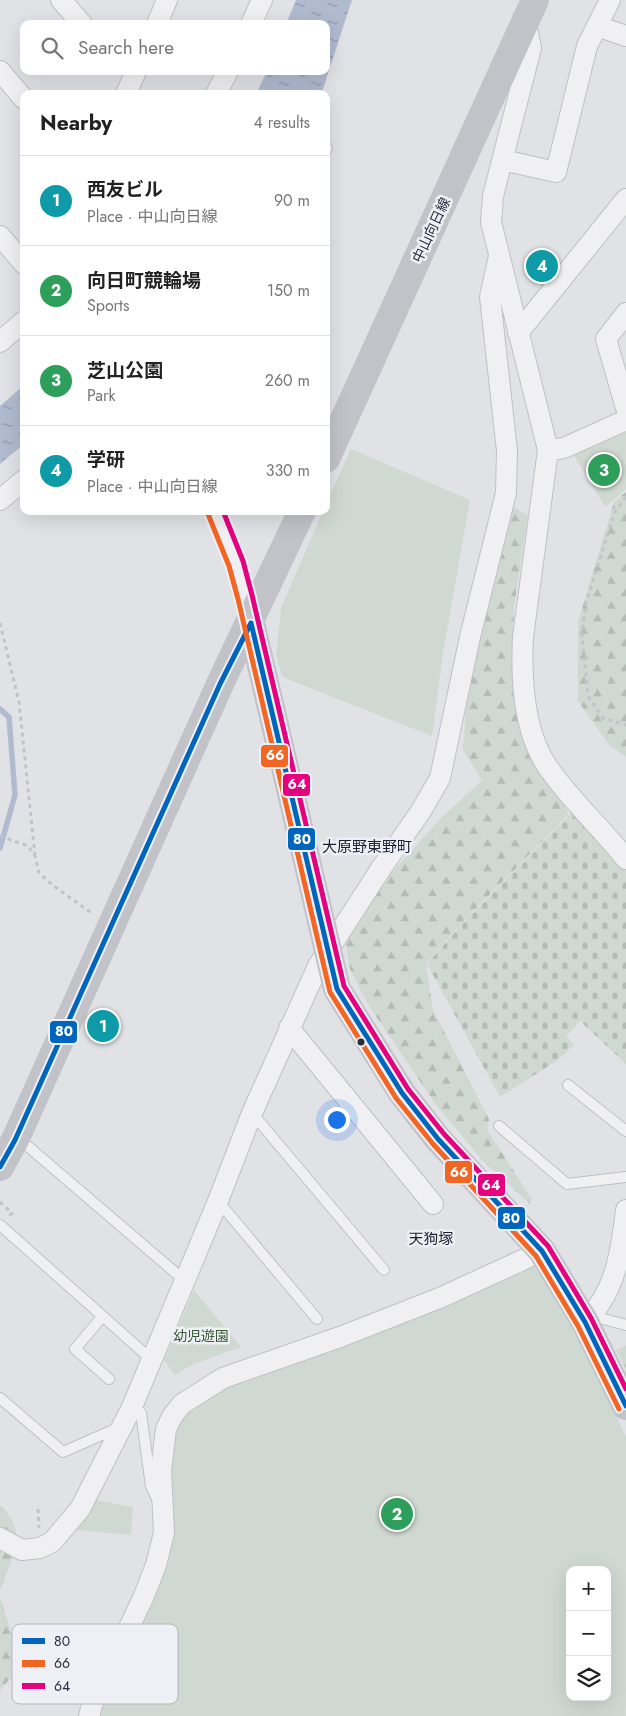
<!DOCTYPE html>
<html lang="en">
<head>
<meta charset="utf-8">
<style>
  :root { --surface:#fff; --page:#f6f6f6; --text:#222; --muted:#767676; --line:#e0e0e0; --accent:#1a73e8 }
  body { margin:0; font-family:Jost,"Noto Sans JP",sans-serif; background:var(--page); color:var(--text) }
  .controls { position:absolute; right:15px; bottom:15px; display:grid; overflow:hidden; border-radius:10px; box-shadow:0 5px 20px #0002 }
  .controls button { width:45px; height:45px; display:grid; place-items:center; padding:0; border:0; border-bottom:1px solid var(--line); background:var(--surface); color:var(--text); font:25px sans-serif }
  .you { position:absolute; left:336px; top:1119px; width:18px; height:18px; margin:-12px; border:4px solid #fff; border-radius:50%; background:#1a73e8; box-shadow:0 0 0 8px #1a73e833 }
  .badge { display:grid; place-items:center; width:32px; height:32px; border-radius:50%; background:var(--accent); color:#fff; font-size:16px; font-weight:700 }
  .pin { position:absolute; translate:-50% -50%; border:2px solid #fff; box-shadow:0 1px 5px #0006 }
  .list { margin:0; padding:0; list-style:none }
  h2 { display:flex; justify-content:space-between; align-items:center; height:65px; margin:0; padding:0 20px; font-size:21px }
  h2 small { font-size:16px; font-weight:400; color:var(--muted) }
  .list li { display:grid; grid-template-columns:32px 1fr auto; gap:15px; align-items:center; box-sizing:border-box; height:90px; padding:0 20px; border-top:1px solid var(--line) }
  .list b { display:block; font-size:19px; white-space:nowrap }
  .list p { margin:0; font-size:16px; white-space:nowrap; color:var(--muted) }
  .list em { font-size:16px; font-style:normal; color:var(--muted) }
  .icon { flex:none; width:28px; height:28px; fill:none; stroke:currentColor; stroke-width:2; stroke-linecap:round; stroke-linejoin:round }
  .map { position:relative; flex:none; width:626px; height:1716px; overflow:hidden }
  .search { position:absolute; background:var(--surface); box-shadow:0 5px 20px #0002; left:20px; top:20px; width:310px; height:55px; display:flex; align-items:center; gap:12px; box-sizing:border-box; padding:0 18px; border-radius:10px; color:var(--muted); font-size:19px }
  .panel { position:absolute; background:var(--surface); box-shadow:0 5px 20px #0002; left:20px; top:90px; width:310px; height:425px; border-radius:10px }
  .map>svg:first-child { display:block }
</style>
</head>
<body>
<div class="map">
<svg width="626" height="1716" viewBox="0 0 626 1716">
  <defs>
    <pattern id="forest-firs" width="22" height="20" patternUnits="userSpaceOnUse" patternTransform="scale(1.25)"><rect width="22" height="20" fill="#d0d9d1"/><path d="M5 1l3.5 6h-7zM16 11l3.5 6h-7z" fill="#b3bbb4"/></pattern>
    <pattern id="cemetery-stones" width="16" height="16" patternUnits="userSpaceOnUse" patternTransform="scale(1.25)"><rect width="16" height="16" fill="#d0d9d1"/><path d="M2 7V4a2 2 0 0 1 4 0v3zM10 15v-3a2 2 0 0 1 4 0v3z" fill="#b3bbb4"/></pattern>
    <pattern id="water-ripples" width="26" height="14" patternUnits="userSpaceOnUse" patternTransform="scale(1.25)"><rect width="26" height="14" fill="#b0bbd0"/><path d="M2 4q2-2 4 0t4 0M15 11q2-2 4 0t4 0" fill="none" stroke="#8f98aa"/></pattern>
  </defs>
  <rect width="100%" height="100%" fill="#e1e2e6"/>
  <path fill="#d0d9d1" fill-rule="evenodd" d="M626,429V489L605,507L572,452Z
    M351,449L470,500L443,653L432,736L282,677L276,655L281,608L323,511H326V504Z
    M532,1264L549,1285L578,1337L626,1437V1716H95L155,1589L173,1431L183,1414L218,1390ZM570,1570H607V1697H570Z
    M194,1290L241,1347L194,1364L175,1375L164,1360Z
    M95,1500L133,1507L131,1535L75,1530Z"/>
  <path fill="url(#forest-firs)" d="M626,492V757L609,745L578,701V622L614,502Z
    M511,506L528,515L514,607L512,661L518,715L564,801L568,815L463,922L426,964L433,1010L489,1119L487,1130L532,1199L530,1204L482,1160L434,1102L367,1003L350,969L345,940L384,881L440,819L482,780L463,750L469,669Z
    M626,1346V1369L616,1350Z
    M0,1505C30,1533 11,1559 0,1591Z
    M0,1597L19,1657V1668L0,1691Z"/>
  <path fill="url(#cemetery-stones)" d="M573,811L611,850L626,870V1064L580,1021L566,1037L574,1045L558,1060L500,1097L427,964L463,923Z"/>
  <path fill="url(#water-ripples)" d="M296,0H352L322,92L320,94H256L267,71H326V24H286Z
    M24,385V444L0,464V406Z"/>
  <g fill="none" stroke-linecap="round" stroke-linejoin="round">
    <path stroke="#b0bbd0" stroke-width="5.5" d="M0,709L9,717L15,795L0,848"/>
    <defs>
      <path id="service" d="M326,150L327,148
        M568,1085L626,1131
        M252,1113L384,1270
        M499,1126L567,1184L626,1177
        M16,1140L24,1143L184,1280
        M218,1201L317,1319
        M0,1225L152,1360
        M592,1316L626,1325
        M102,1317L75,1349L109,1379
        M0,1398L63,1452L120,1427
        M132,1407L141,1413L151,1486L157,1499"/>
      <path id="minor" d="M61,0L82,24
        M526,23L531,48L493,196L491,222L548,450L523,637C521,679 523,730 547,766C570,800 601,827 626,859
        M157,24L167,0
        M251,24L262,0
        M597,26L626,36
        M0,71L24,99
        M126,94L136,71
        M216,94L228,71
        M503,160L556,172L587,46L610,0
        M0,236L24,264
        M626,313L606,339L626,408
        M518,333L626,199
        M0,342L24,321
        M548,450L564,448L626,420
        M0,500L24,480
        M215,511L236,564L251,623
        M289,1028L433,1204
        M585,1322C616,1292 621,1251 626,1210
        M0,1538L22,1550L40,1548L52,1542L80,1509L132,1407L218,1201L252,1113L318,966L382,867L421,811L440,778L470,637L506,493L507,451L490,297L499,256
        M89,1716L92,1705L143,1598L156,1565L164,1533L161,1470L166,1429L173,1415L182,1404L223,1378L340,1337L442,1297L542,1251"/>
    </defs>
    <use href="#service" stroke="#bfc0c4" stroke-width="12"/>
    <use href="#minor" stroke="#bfc0c4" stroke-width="22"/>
    <path stroke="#c2c3c9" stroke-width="3" stroke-dasharray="4 4" stroke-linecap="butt" d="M626,497L615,512L586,602L582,634L588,696L603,718L626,725
      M0,623L19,702L35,856
      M0,836L28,846L35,856L39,873L55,887L93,914
      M0,1202L12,1213L9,1216
      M38,1509L39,1528"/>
    <use href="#service" stroke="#f0f0f2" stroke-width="10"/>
    <use href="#minor" stroke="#f0f0f2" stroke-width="20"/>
    <path stroke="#c2c3c8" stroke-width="28" d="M326,459L535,0
      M251,623L337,989L402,1093L438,1139L542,1251L585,1322L626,1406
      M0,1167L15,1140L220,684L302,511"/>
    <defs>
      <path id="bus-1" d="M251,623L337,989L402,1093L438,1139L542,1251L585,1322L626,1406
        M0,1167L15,1140L220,684L251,623"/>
      <path id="bus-2" d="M208,514L229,566L238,599L330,992L396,1098L433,1144L536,1256L578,1326L619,1409"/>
      <path id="bus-3" d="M223,511L243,561L252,595L344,986L408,1089L444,1134L548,1246L591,1318L626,1389"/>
    </defs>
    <use href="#bus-1" stroke="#eef0f5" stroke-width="9"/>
    <use href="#bus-2" stroke="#eef0f5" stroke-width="9"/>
    <use href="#bus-3" stroke="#eef0f5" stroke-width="9"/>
    <use href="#bus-1" stroke="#0065bd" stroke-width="5"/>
    <use href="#bus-2" stroke="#f26522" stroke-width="5"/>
    <use href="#bus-3" stroke="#e5007d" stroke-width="5"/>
  </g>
  <circle fill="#292d3e" stroke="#eef0f5" stroke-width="2" cx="361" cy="1042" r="4.5"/>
  <g text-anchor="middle" stroke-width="5" stroke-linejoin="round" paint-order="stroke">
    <g font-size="14" fill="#292d3e" stroke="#eef0f5">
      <text transform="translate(431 230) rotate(-65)" y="5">中山向日線</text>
    </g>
    <g font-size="14" fill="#385936" stroke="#eef0f5">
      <text x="201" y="1341">幼児遊園</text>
    </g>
    <g font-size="15" fill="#1b1f2f" stroke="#eef0f5">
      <text x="367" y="852">大原野東野町</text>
      <text x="431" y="1244">天狗塚</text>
    </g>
  </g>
  <rect x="12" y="1624" width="166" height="80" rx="8" fill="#eef0f5" stroke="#b3b6be" stroke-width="1"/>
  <rect x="22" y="1638" width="23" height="6" fill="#0065bd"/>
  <rect x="22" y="1660" width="23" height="7" fill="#f26522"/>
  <rect x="22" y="1683" width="23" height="6" fill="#e5007d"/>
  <g font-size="14" fill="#292d3e">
    <text x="54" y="1646">80</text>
    <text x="54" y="1668">66</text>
    <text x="54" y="1691">64</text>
  </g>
  <g stroke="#eef0f5" stroke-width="2">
    <rect x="260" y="744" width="29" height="24" rx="5" fill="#f26522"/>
    <rect x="282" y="773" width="29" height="24" rx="5" fill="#e5007d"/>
    <rect x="287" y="827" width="29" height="24" rx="5" fill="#0065bd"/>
    <rect x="49" y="1020" width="29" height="24" rx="5" fill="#0065bd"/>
    <rect x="444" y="1160" width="29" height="24" rx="5" fill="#f26522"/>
    <rect x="477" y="1173" width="29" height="24" rx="5" fill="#e5007d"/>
    <rect x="497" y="1206" width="29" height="24" rx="5" fill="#0065bd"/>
  </g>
  <g font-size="14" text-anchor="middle" font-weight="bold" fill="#fff">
    <text x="275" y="760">66</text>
    <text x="297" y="789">64</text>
    <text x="302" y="844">80</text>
    <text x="64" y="1036">80</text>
    <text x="459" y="1177">66</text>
    <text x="491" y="1190">64</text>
    <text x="511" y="1223">80</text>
  </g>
</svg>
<div class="controls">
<button>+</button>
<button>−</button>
<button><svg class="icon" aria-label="layers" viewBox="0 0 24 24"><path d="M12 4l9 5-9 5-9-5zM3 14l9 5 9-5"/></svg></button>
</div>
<div class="you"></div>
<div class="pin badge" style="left:103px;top:1026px;background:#0f9aa8">1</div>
<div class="pin badge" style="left:397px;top:1514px;background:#2e9e5b">2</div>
<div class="pin badge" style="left:604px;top:470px;background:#2e9e5b">3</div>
<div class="pin badge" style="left:542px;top:266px;background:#0f9aa8">4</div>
<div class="search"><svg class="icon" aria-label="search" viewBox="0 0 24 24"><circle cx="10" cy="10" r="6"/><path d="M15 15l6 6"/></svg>Search here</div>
<section class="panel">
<h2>Nearby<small>4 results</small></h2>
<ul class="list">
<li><span class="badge" style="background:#0f9aa8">1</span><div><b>西友ビル</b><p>Place · 中山向日線</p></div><em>90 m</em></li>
<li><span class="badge" style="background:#2e9e5b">2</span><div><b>向日町競輪場</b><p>Sports</p></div><em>150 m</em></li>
<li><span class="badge" style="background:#2e9e5b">3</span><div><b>芝山公園</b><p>Park</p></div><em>260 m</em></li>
<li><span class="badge" style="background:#0f9aa8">4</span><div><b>学研</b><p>Place · 中山向日線</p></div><em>330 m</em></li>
</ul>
</section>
</div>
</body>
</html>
